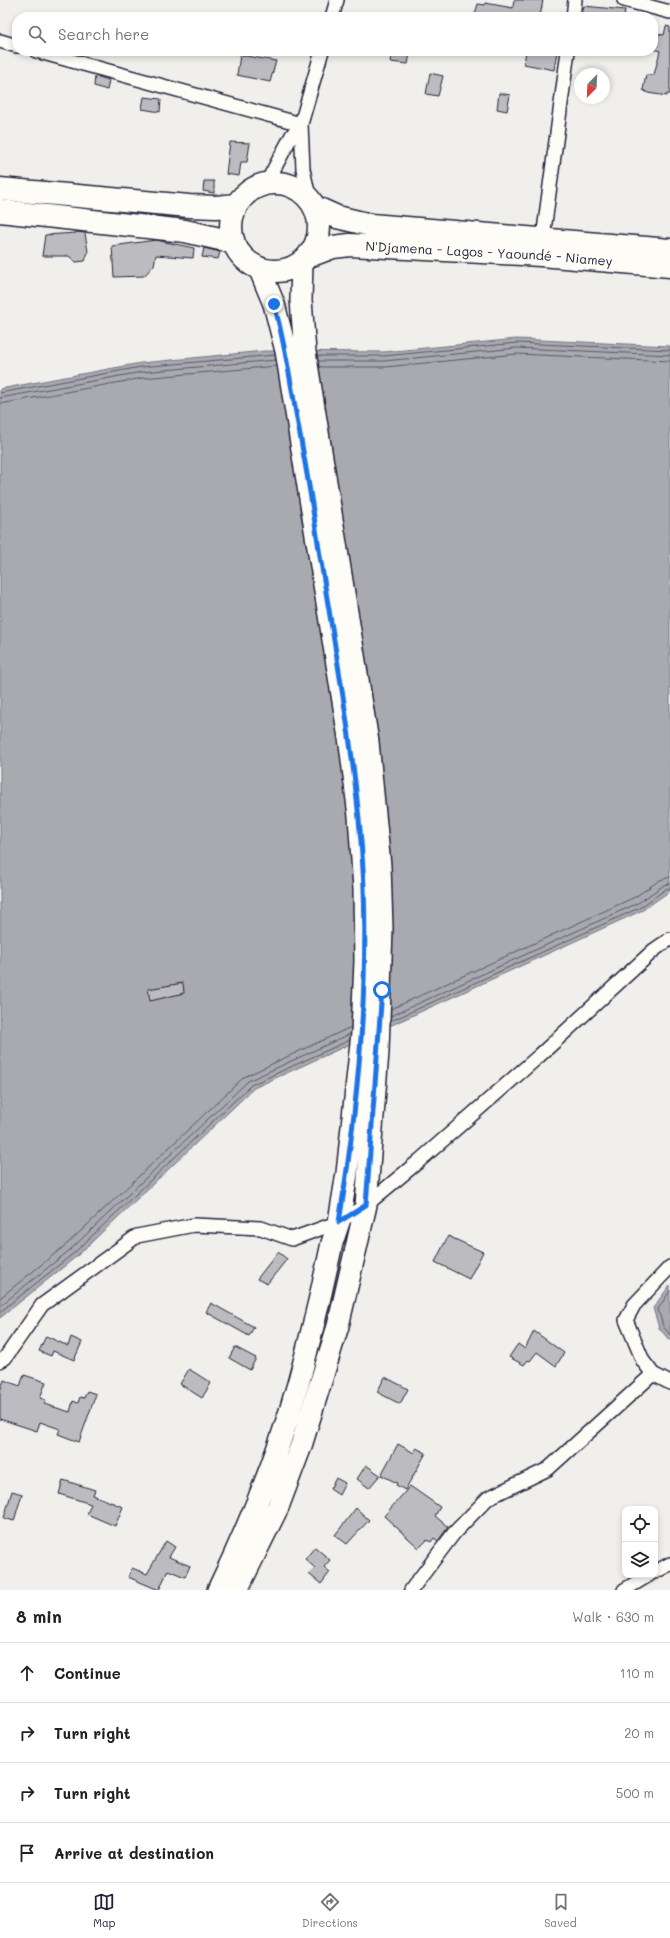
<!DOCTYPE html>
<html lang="en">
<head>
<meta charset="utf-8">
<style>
  :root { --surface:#fff; --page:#f6f6f6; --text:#202124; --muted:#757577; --line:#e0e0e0; --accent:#22223b }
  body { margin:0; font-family:Mali,sans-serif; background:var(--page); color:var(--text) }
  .controls { position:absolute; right:12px; bottom:12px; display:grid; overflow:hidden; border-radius:8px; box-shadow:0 2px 6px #0003 }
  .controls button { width:36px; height:36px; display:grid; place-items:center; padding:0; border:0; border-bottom:1px solid var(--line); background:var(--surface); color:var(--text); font:20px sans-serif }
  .compass { position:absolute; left:574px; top:68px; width:36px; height:36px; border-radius:50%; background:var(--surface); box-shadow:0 2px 6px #0003; rotate:204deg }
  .stop { position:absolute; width:12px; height:12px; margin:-9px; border:3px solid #1a73e8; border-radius:50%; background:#fff }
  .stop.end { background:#1a73e8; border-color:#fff; box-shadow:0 1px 4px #0008 }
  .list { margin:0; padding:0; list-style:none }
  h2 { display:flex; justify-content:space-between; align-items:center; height:52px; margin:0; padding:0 16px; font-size:17px }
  h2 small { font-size:13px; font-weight:400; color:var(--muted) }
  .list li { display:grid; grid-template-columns:26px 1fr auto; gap:12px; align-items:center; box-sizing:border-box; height:60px; padding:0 16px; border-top:1px solid var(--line) }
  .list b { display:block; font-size:15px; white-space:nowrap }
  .list em { font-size:13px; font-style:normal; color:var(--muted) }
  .icon { flex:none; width:22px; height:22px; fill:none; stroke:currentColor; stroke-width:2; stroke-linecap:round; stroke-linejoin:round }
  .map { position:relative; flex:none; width:670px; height:1590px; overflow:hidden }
  .search { position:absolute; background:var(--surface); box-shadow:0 2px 6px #0003; left:12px; right:12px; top:12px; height:44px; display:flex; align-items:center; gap:10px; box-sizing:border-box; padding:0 14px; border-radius:16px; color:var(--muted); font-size:15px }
  .sheet { height:292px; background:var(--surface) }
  nav { display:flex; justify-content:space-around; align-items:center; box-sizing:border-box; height:56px; border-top:1px solid var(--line); background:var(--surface); font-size:11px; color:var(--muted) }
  nav a { display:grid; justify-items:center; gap:2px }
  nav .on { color:var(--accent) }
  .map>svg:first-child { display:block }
</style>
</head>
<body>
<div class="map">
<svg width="670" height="1590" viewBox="0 0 670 1590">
  <rect width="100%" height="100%" fill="#f0efec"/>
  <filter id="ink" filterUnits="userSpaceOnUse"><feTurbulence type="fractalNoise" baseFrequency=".025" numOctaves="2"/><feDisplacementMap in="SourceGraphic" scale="8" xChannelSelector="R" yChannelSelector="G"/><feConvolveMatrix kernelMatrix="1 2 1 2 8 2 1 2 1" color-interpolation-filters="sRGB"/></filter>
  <g filter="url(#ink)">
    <path fill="#a9a9b0" stroke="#737381" d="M517,339L670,346V891L643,910L254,1088L77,1256L0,1318V389L141,363L264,351L384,352Z
      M670,1285V1341L659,1328L653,1308Z"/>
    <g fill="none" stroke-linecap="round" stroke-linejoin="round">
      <path stroke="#58586a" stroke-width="1" d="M317,356H384L517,343L670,350
        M318,361H384L517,348L670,355
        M319,367H385L517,354L670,361
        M0,393L141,367L275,355
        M0,398L142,372L276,360
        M0,404L143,378L277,366
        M391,1009L635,897L660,880L670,877
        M391,1016L638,903L664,885L670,883
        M391,1021L641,907L666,889L670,888
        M670,1291L658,1309L663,1326L670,1335
        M0,1298L67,1244L244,1077L351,1027
        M0,1306L71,1249L248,1081L350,1034
        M0,1312L74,1253L251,1085L350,1040"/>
    </g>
    <path fill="#bcbcc0" stroke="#22223b" d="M514,0H543L540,17H491L475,14L478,4L485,5V3L513,8Z
      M584,6L625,10L624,17H582Z
      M666,26L670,27V94H667V96L648,93L643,90L646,75H654L660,51L653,49V33L664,35Z
      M392,51L410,53L408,64L390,62Z
      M526,51H557L554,70L524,64Z
      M240,55L276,61L270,82L237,75Z
      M430,73L443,76L438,96L426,94Z
      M95,76L109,80L107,90L94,86Z
      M499,93L510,95L507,111L497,109Z
      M144,97L161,99L160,112L142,109Z
      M230,142L250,143L247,162H241L239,176L226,174Z
      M204,181H214V193L203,191Z
      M76,232L85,233L88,252L85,261L76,262L69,256H42L45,235L76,233Z
      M156,240L194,248L193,258L156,255L154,265L144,276L114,277L112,246Z
      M204,248L220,252L218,259L202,257Z
      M183,983L184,993L150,1001L148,989Z
      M448,1236L483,1252L469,1279L435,1262Z
      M278,1252L287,1259L267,1284L257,1279Z
      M211,1303L254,1327L249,1336L206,1312Z
      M534,1331L564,1353L556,1366L537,1352L530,1361L528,1360L524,1365L509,1357L518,1344L525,1349Z
      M46,1336L68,1346L71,1337L82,1342L74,1360L53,1351L51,1356L39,1351Z
      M235,1347L256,1358L250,1370L229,1358Z
      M189,1369L211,1383L202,1398L180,1384Z
      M24,1375L46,1382L40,1398L46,1400L44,1404L70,1412L73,1401L78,1403L80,1397L84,1398L87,1391L96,1394L79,1442L58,1434L60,1429L40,1422L37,1431L0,1419V1391L4,1380L20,1386Z
      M385,1377L408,1389L400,1404L377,1392Z
      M398,1444L414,1453L416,1448L426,1453L405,1490L396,1485L397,1483L381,1475Z
      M366,1465L380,1475L369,1488L357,1479Z
      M336,1478L345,1483L339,1495L330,1489Z
      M63,1480L95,1490L93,1495L123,1507L115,1526L87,1514L91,1504L59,1494Z
      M410,1486L440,1507L435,1516L448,1527L438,1541L434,1538L431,1542L427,1540L419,1548L384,1516Z
      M12,1491L22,1494L14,1521L4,1518Z
      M356,1508L369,1520L347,1544L335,1535Z
      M166,1541L175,1547L169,1557L190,1566L185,1577L168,1570L159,1590L128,1577L132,1568L147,1574Z
      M315,1547L330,1560L324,1567L330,1572L321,1584L309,1574L315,1568L305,1559Z"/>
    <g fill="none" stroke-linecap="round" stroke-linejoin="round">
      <defs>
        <path id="minor" d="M624,0L670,12
          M332,17L337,0
          M573,17L575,0
          M0,41L17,46
          M36,51L301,124
          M266,184L292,135L301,124
          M309,197L303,169L301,124L322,51
          M543,238L568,51
          M670,1267L634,1305L626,1320L643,1361L653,1374L670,1383
          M0,1361L5,1358L42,1305L137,1236L194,1225L261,1228L292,1239L339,1222L366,1205L419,1161L539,1056L654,950L670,939
          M655,1572L670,1564
          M411,1590L454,1533L488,1498L548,1469L653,1374
          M624,1590L649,1575"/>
        <path id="primary" d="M218,1590C250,1524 278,1455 298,1384C311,1337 322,1290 332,1243L339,1222L347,1173L362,1033L365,961L364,889L359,816L350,744L286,351L274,304L259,268
          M237,1590L278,1507L301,1446L338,1326L366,1205L378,1052L382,928L380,866L368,742L305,352L301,300L302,262"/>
        <g id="trunk">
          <circle cx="275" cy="227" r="44"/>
          <path d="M0,189L189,206L216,207L237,205"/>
          <path d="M317,208L337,217L371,225L670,250"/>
          <path d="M0,211L185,231L233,242"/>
          <path id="s1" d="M309,256L333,247L350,245L541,255L670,266"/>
        </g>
      </defs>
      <use href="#minor" stroke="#22223b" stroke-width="16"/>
      <use href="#primary" stroke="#22223b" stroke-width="24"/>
      <use href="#trunk" stroke="#22223b" stroke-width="25"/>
      <use href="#minor" stroke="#fdfcf7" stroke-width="13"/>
      <use href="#primary" stroke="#fdfcf7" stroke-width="21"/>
      <use href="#trunk" stroke="#fdfcf7" stroke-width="22"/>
    </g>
  </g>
  <g fill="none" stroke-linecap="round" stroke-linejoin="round" filter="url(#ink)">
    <path stroke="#1a73e8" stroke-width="5" d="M274,304C284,340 290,377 296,413C305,461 313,508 320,556C338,666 359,777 364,888C368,1000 357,1112 339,1222L366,1205L382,990"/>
  </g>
  <g text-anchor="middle" stroke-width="3.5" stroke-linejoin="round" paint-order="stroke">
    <g font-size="13" fill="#22223b" stroke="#fdfcf7">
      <text dy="5" stroke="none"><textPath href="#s1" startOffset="182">N'Djamena - Lagos - Yaoundé - Niamey</textPath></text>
    </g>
  </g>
</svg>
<div class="controls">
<button><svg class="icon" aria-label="locate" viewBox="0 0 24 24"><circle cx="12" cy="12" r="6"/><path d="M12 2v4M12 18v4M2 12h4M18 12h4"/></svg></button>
<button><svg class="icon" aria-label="layers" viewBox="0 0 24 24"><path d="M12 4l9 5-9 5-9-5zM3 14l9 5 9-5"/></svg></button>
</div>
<svg class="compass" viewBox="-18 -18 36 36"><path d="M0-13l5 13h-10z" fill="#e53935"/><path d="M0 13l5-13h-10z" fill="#757577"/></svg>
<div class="stop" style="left:382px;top:990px"></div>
<div class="stop end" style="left:274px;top:304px"></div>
<div class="search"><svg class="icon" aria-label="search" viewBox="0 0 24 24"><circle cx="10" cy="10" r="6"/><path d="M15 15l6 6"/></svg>Search here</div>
</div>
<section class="sheet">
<h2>8 min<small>Walk · 630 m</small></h2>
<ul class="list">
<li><svg class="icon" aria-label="ahead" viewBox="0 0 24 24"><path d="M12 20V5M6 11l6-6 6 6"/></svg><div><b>Continue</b></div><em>110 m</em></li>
<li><svg class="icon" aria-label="right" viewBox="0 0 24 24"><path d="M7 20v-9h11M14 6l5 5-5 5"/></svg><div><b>Turn right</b></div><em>20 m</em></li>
<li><svg class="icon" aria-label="right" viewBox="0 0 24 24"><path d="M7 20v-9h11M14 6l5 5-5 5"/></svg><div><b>Turn right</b></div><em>500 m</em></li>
<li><svg class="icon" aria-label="arrive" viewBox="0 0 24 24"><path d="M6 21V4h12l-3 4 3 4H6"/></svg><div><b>Arrive at destination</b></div></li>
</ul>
</section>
<nav>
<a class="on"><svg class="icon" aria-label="map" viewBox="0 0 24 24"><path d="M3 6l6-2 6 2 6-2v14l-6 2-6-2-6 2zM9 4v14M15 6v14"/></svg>Map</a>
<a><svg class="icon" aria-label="directions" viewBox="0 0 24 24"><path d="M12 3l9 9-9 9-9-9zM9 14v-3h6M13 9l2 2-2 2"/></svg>Directions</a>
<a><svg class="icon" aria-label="saved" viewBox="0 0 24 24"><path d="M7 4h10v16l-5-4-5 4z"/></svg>Saved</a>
</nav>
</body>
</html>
